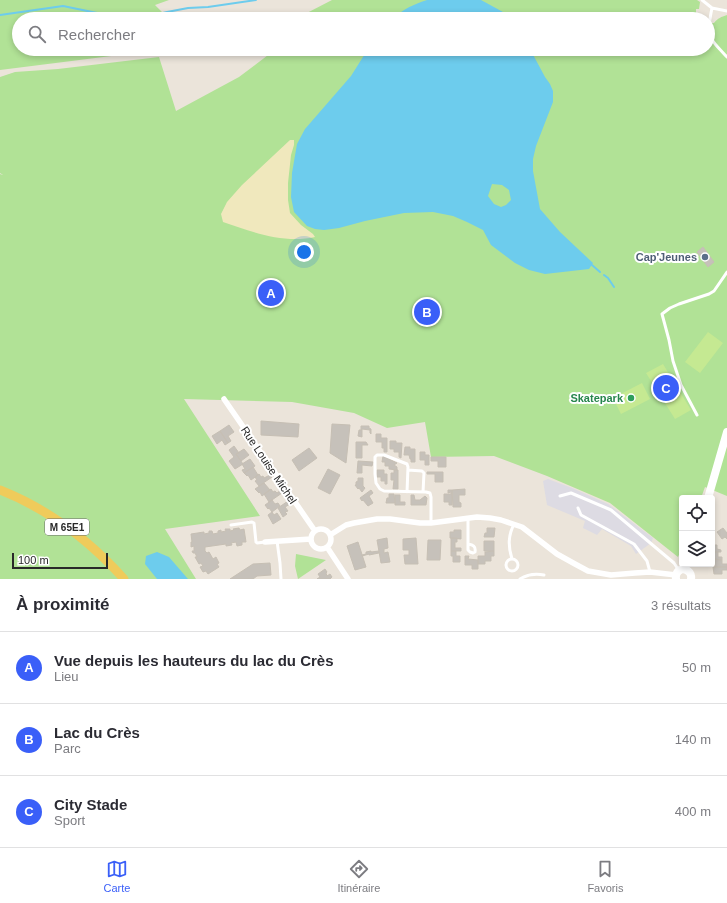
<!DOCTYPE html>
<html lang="fr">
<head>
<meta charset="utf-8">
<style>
  :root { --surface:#fff; --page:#f2f2f3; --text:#2b2b33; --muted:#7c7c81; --line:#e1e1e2; --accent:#3a5ff8 }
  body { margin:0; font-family:Arial,sans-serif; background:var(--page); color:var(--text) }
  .controls { position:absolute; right:12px; bottom:12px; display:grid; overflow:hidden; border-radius:4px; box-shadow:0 2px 6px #0003 }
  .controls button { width:36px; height:36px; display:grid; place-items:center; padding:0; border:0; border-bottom:1px solid var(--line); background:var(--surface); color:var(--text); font:20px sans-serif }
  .scale { position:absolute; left:12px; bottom:10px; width:96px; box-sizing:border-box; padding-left:4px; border:2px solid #292929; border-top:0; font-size:11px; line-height:14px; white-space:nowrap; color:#292929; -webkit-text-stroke:3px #fff; paint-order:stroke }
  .you { position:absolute; left:304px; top:252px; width:14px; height:14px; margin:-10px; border:3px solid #fff; border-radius:50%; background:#1a73e8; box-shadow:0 0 0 6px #1a73e833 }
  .badge { display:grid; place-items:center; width:26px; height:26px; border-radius:50%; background:var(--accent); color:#fff; font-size:13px; font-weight:700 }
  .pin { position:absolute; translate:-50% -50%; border:2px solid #fff; box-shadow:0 1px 4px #0006 }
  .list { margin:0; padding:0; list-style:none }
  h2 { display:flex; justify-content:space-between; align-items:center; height:52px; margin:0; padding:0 16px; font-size:17px }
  h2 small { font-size:13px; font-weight:400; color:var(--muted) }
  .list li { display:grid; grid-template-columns:26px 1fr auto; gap:12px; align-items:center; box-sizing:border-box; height:72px; padding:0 16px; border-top:1px solid var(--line) }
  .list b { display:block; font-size:15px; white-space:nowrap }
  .list p { margin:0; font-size:13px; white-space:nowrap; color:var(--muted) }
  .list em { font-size:13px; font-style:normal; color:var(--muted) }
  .icon { flex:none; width:22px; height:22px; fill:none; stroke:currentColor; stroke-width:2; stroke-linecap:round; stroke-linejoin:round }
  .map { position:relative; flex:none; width:727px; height:579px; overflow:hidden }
  .search { position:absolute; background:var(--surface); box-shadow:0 2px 6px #0003; left:12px; right:12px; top:12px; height:44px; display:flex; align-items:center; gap:10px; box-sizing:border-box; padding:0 14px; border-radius:22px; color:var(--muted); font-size:15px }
  .sheet { height:268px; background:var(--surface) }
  nav { display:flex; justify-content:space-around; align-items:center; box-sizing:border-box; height:56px; border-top:1px solid var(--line); background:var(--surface); font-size:11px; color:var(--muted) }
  nav a { display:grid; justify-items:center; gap:2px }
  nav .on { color:var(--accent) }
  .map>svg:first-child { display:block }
</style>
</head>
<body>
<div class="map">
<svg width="727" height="579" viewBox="0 0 727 579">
  <rect width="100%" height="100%" fill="#ebe4da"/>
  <path fill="#dddbe3" d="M548,479L572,488L608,504L653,538L651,543L636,554L631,546L602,529L597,535L583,528L585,521L547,505L543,481Z"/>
  <path fill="#b1e296" d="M0,0H169L155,5L164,14L145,19H19V49H146V51L143,52L0,70Z
    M332,0H697L700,2L699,9H696V15H699V18L700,19H301L303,15Z
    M727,15V496L705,487L701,498H682V548L678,557L610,503L547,476L494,456L431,457L425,422L387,428L354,413L292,402L184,399L260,516L165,529L196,579H0V174L3,175L0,173V77L15,72L58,69L159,57L176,111L239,77L276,49H708V23H714C718,18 721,17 727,15Z
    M296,554L326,560L298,579L295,566Z"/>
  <path fill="#f0e8bd" d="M290,140H294V145L291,155L288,183V200L290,213L301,225L313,234L315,237C284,244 252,232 223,222L221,214L227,202L242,185Z"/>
  <path fill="#c5e992" d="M708,332L723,343L700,373L685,362Z
    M663,364L691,410L675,419L646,373Z
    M642,383L650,399L621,414L613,398Z"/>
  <path fill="#6dcced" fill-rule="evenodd" d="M427,0H481L503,12L509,19H393C402,9 415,4 427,0Z
    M368,49H530L545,77L550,84L553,91V102L536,146L533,159V171L540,209L560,232L593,263L589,269L545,274L529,270L515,263L491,245L483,230L467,222L453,216L433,212L404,213L365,221L339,228L324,230L315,229L307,226L294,212L291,197L292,173L297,144L305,129L351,76ZM492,184L502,185L509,190L511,200L506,205L501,207L494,204L488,196Z
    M157,552L169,557L188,579H157L145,564L146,556Z"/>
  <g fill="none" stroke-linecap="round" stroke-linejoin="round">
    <path stroke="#6dcced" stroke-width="2" d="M0,15L63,6L107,15L142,18L167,12L188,8L208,7L256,0
      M592,265L600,272
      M604,275L608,278L614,287"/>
  </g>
  <path fill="#c6c1ba" stroke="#c6bfb4" d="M703,247L714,262L708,267L697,252Z
    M261,421L299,424L298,437L261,435Z
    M332,424L350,425L346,463L330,453Z
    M229,425L234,432L228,436L231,441L228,443L220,431Z
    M361,426H369V428L371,429V434L370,433V430L362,429V437L358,436L359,430H361Z
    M220,431L228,443L225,445L222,440L217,444L212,436Z
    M376,434H381V438H387V452H384V448H382V442H376Z
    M390,441H396V443H402L401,458L399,457V452H394V449H390Z
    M356,442H366L368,445H362V458H356Z
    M234,446L239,453L236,454L243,464L235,469L229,461L234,457L229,450Z
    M405,447H410V449H415V462H411V459H410L409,455H404Z
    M309,448L317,458L299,471L292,460Z
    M244,449L249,455L241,461L236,454Z
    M420,452H425V455H429V465H425V460H420Z
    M383,456L397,463L394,465L397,467V470L389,469V466H385V462H382Z
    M431,457H446V467H438V461H431Z
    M250,459L255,466L244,473L242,470L245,469L242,464Z
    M358,461L373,462L372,466L362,465V473H357Z
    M253,467L258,475L251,480L248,475L247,476L244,473Z
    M328,469L340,475L330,494L318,488Z
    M377,470H384V474H387V484H385V481H381V477H377Z
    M394,470H398V489H393L394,480H391V473H394Z
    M427,472H443V482H435V474H427Z
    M259,474L261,477L263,476L264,478L270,475L272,477L259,486L255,481L257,480L255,477Z
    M358,478H363V486L365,488L362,492L359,488L358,489L355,485H356V482L358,481Z
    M264,483L270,490L262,496L260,492L259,493L255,489Z
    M271,489L273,492L275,491L277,493L281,490L282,493L269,502L264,494Z
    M465,489V495H459V502L461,503V507H453L452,490Z
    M371,490L373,493L369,496L373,503L368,506L363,500L362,501L360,498Z
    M448,490H452V505H449V502H444V494H451V492L448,493Z
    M389,494H394L395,503H386L387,498H389Z
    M395,495H400V502H405V505H395Z
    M411,495H414L415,500H420L425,496L427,498L426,505H411Z
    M272,500L275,504L278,503L280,506L272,512L269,508L268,509L265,505Z
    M288,501L290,504L285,507L288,511L285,512L287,514L283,517L278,508Z
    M272,512L274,515L277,513L281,519L273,524L268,515Z
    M239,528L240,530L244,529L246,542H242V545L237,546L236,542L231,543L232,545L226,546V544L205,547V551L207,553L209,552L213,559L216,557L219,563L217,564L219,567L208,574L206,571L203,572L200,567L203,566L201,563L199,564L195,557H197L195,553H193L192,551H194V546L191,547V542H192L191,534L204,532V534L209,533V531H212L213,534L218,533V531L221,530V532L226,531L225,529H230V531L234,530L233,529Z
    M487,528H495L494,537H484L485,533H487Z
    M723,528L727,533V539L725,537L722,539L717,532Z
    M454,530H461V539L450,538V532H454Z
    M387,538L388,548L384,549V553L388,552L390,562L381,563L377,540Z
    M416,538L418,564H405L404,555H409V550H403V539Z
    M451,538H457V542H455V548H461V551H451Z
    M428,540H441L440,560H427Z
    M484,541H494V551H484Z
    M358,542L366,567L355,570L347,546Z
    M712,545H717V549L721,550V552H712Z
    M371,551V552L379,551V553L369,555V554L362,556V555L366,554V552Z
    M451,551H456V556H460V562H453V556H451Z
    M494,551V556H491V561H485V564H478V556H485V552Z
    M712,552H718V557H722V560L712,559Z
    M465,556H469L468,559L478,560V569H472V565H465Z
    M715,559L722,560V564H727V567H715Z
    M270,563L271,575L257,576L253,579H230L253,564Z
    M713,567H727V570H722V574H714Z
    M325,569L327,572L326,573L327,576L330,574L332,577L330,579H317L320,577L318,574Z"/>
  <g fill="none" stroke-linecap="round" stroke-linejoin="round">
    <path stroke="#fff" stroke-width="3" d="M702,0L712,8L727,11
      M712,8C706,36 708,37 727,57
      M697,415L681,385L673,361L669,340L662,314L670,308L679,304L709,294L714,291L727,272
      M408,470L422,471L424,473L423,492
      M407,492L408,467L407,464L384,455H377L375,457V474L376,483L380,489L384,491L426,492L430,493L431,497V523
      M560,496L571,493L611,510L674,563L678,569
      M578,508L581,515L634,544L647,561L650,572
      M231,525L252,522L254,523L256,542L257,543L265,542
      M277,541L280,563L281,579
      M468,544C473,545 476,546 475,552L473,553L470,552L468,550V518
      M512,559C508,546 508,536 514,524
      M506 565a6 6 0 1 1 12 0a6 6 0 1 1-12 0Z
      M520,579C528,574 535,573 544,575"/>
    <path stroke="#fff" stroke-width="5.5" d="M224,399L315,531
      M311 539a10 10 0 1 1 20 0a10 10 0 1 1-20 0Z
      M330,535L346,525L354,523L377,519H390L420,523H431L477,517L490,518L501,520L522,527L557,554L575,564L588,571L611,575L635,573L650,572L676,575
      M265,542L311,539
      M327,547L348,579"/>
    <path stroke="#fff" stroke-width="8" d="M708,498L727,432
      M676,579C675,573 678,570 683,569C689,570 692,574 691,579"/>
    <path stroke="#efcb5b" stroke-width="9" d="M0,490C48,509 90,541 124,579"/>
  </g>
  <circle fill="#5c6f8a" stroke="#fff" stroke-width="1.5" cx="705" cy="257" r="4"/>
  <circle fill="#2e9e5b" stroke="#fff" stroke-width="1.5" cx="631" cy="398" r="4"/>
  <g text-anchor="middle" stroke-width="4" stroke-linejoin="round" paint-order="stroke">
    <rect fill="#fff" stroke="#696969" stroke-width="1" x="45" y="519" width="44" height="16" rx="3"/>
    <g font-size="10" font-weight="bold" fill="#292929">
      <text x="67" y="531">M 65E1</text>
    </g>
    <g font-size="11" font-weight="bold" fill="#4e5e75" stroke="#fff" text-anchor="end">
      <text x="697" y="261">Cap'Jeunes</text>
    </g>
    <g font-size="11" font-weight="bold" fill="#27864d" stroke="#fff" text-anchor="end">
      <text x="623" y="402">Skatepark</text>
    </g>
    <g font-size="11" fill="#292929" stroke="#fff">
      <text transform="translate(269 465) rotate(56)" y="4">Rue Louise Michel</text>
    </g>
  </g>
</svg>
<div class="controls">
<button><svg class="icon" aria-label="locate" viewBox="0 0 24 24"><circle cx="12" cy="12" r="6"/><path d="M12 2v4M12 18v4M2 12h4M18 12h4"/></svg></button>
<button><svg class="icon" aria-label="layers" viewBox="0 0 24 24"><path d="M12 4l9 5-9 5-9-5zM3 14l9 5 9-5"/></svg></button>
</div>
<div class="scale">100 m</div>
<div class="you"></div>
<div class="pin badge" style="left:271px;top:293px">A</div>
<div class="pin badge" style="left:427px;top:312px">B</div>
<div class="pin badge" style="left:666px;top:388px">C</div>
<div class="search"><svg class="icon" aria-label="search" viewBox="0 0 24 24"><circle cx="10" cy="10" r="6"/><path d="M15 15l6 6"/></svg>Rechercher</div>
</div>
<section class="sheet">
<h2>À proximité<small>3 résultats</small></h2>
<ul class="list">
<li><span class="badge">A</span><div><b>Vue depuis les hauteurs du lac du Crès</b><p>Lieu</p></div><em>50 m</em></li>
<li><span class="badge">B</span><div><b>Lac du Crès</b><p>Parc</p></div><em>140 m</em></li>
<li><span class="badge">C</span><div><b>City Stade</b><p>Sport</p></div><em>400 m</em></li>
</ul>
</section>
<nav>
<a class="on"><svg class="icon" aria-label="map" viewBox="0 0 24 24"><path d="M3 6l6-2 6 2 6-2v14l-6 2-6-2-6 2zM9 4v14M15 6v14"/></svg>Carte</a>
<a><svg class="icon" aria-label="directions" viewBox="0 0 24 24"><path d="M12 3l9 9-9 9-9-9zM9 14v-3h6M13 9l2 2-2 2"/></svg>Itinéraire</a>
<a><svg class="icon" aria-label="saved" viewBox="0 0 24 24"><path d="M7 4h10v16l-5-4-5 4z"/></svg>Favoris</a>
</nav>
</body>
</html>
